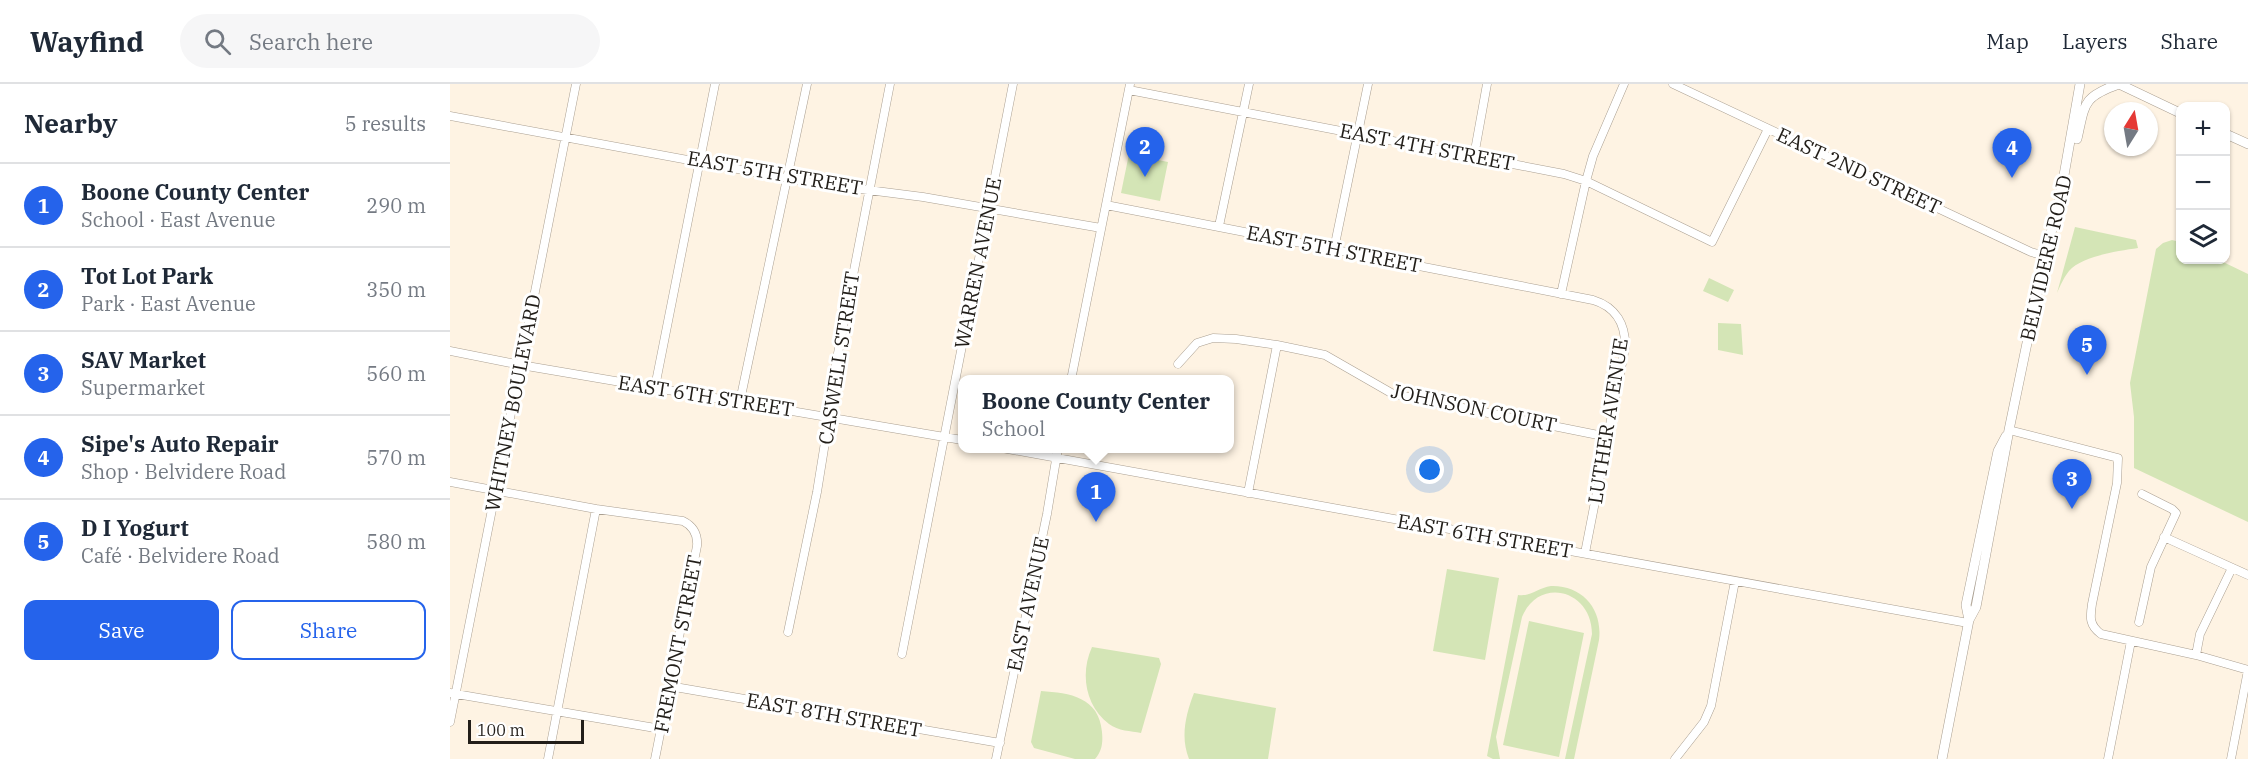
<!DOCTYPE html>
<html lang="en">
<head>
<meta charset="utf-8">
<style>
  :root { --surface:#fff; --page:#f6f6f7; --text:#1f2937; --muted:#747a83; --line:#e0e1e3; --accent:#2563eb }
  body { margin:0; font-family:"IBM Plex Serif",serif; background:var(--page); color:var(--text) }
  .controls { position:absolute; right:18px; top:18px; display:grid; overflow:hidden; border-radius:12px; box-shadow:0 2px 4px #0004 }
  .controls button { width:54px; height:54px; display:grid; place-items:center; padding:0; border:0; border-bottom:2px solid var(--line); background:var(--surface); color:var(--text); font:30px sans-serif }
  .compass { position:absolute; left:1654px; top:18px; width:54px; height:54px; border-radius:50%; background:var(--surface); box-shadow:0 2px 4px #0004; rotate:11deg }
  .scale { position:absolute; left:18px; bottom:15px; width:116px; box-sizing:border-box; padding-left:6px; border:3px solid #221e19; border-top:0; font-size:16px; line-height:21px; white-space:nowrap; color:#221e19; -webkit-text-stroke:4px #fff; paint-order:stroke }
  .you { position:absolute; left:980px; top:386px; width:21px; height:21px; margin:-15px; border:4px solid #fff; border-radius:50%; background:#1a73e8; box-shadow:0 0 0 9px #1a73e833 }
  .badge { display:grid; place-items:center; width:39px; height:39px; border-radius:50%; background:var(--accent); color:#fff; font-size:20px; font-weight:700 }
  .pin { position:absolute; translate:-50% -50px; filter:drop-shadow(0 2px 3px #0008) }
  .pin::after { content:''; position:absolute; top:32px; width:21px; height:18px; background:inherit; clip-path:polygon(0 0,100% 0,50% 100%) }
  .popup { position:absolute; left:508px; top:291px; width:276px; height:78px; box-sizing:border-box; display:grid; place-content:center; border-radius:12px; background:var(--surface); filter:drop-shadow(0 2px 4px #0005); font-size:20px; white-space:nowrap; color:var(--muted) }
  .popup b { font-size:22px; color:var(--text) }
  .popup::after { content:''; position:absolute; left:50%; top:100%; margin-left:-12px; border:12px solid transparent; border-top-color:var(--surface) }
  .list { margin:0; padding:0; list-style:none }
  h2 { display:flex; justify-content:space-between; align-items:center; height:78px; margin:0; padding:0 24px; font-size:26px }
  h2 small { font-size:20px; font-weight:400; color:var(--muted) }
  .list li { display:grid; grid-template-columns:39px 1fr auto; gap:18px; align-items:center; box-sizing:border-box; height:84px; padding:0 24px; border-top:2px solid var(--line) }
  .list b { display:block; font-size:22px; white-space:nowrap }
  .list p { margin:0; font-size:20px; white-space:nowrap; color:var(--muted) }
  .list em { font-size:20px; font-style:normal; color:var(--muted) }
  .actions { display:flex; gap:12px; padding:18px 24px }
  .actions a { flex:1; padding:14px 0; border:2px solid var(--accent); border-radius:12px; text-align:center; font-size:21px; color:var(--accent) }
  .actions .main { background:var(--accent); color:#fff }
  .icon { flex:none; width:33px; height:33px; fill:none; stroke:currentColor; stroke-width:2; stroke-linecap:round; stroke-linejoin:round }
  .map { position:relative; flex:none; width:1798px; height:675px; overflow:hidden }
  header { display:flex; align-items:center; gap:36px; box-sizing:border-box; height:84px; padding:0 30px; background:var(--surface); border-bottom:2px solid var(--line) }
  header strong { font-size:28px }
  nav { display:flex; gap:33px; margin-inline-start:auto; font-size:21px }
  .search { width:420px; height:54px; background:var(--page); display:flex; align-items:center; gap:15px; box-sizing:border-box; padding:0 21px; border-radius:33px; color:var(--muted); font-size:22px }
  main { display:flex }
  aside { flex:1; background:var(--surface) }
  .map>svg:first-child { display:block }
</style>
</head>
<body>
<header>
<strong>Wayfind</strong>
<div class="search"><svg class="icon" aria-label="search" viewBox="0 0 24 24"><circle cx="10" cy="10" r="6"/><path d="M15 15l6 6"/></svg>Search here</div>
<nav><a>Map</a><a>Layers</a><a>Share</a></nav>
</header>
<main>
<aside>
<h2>Nearby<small>5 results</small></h2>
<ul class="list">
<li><span class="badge">1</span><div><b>Boone County Center</b><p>School · East Avenue</p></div><em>290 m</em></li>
<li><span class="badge">2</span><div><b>Tot Lot Park</b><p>Park · East Avenue</p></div><em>350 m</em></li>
<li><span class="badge">3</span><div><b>SAV Market</b><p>Supermarket</p></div><em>560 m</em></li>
<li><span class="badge">4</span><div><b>Sipe's Auto Repair</b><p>Shop · Belvidere Road</p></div><em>570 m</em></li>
<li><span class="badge">5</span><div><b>D I Yogurt</b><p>Café · Belvidere Road</p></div><em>580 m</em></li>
</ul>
<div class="actions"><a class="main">Save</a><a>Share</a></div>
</aside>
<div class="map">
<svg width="1798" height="675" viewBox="0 0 1798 675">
  <rect width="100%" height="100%" fill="#fef3e3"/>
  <path fill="#d4e5b6" d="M679,70L718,78L710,117L671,109Z
    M1625,143L1686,156L1688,164C1668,167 1632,172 1619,187C1614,193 1610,202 1607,209Z
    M1722,156L1730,158V176H1769L1798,190V438L1684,384V333L1680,299L1706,165L1713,159Z
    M1259,194L1284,206L1278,218L1253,207Z
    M1268,239L1291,240L1293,271L1268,266Z
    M997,485L1049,494L1035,576L983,567Z
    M1101,502C1132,501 1153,525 1149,556L1124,675H1115L1142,550C1142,506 1089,492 1072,533L1046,653L1050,675H1043L1037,672L1068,511C1080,513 1088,504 1101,502Z
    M1079,537L1134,549L1109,673L1053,661Z
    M642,563L709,574L711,580L691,649C681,647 668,647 659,640C635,622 630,589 642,563Z
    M591,607C620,609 649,613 652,648C653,659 652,667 645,675H625L584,664L581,658Z
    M744,609L826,624L818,675H739C730,653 736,630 744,609Z"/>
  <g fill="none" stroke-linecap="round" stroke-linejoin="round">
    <defs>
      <path id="minor" d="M1223,0L1581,168L1595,172
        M679,6L1114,90L1136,97L1262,158L1318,45
        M0,32L363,99L473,113L651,144
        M1024,72L1037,0
        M656,121L1143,216C1166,223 1176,241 1175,264L1135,469
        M769,142L799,0
        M884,165L918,0
        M1111,210L1136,97L1143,72L1174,0
        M0,267L71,281L512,356
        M728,280L747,259L763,254L786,255L827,261L875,271L943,310L1158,353
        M621,296L680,0
        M205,303L265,0
        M290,317L357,0
        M1559,346L1668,374L1667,399L1642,520C1640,533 1639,541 1651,550L1746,571L1798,586
        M552,364L1518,539
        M0,398L146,425L233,437C243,442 248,450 247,462L205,675
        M798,409L827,261
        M1714,453L1798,491
        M1689,538L1701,483L1726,429L1722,425L1692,410
        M338,548L367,408L377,346L376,332L378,321L440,0
        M452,570L563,0
        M1746,571L1750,550L1782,484
        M219,602L550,659
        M0,609L211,645
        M0,638L126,0
        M98,675L146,425
        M546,675L597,430L608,364
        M1225,675L1254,638L1261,622L1285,497
        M1658,675L1681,557
        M1781,675L1798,586"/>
      <path id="major" d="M1776,50L1798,60
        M1627,55C1635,20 1632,13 1669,0L1730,29
        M1519,536L1516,521L1548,367L1556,352
        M1492,675L1519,536L1526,523L1559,346L1595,172L1610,114L1630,0"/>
    </defs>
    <use href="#minor" stroke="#aa9f91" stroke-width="9"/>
    <use href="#major" stroke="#aa9f91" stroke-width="10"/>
    <use href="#minor" stroke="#fff" stroke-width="8"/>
    <use href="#major" stroke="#fff" stroke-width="9"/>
  </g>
  <g text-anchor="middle" stroke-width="6" stroke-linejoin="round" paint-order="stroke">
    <g font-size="20" fill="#221e19" stroke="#fff">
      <text transform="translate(977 63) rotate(11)" y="7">EAST 4TH STREET</text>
      <text transform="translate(1409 87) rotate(25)" y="7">EAST 2ND STREET</text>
      <text transform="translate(325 89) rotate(10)" y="7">EAST 5TH STREET</text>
      <text transform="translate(884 165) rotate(11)" y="7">EAST 5TH STREET</text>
      <text transform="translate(1596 174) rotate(-77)" y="7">BELVIDERE ROAD</text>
      <text transform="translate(528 179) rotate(-79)" y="7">WARREN AVENUE</text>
      <text transform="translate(389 274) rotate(-81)" y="7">CASWELL STREET</text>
      <text transform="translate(256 312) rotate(9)" y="7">EAST 6TH STREET</text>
      <text transform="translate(63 319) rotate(-79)" y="7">WHITNEY BOULEVARD</text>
      <text transform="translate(1024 324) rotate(12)" y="7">JOHNSON COURT</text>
      <text transform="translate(1158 337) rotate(-81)" y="7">LUTHER AVENUE</text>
      <text transform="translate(1035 452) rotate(10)" y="7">EAST 6TH STREET</text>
      <text transform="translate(578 520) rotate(-78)" y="7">EAST AVENUE</text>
      <text transform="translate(228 560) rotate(-79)" y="7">FREMONT STREET</text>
      <text transform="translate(384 631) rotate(10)" y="7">EAST 8TH STREET</text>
    </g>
  </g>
</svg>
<div class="controls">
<button>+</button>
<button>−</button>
<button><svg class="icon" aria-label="layers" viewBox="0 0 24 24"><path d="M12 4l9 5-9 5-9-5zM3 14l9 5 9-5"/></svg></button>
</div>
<svg class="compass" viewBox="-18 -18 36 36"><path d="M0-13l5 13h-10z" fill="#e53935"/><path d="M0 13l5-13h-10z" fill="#747a83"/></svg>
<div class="scale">100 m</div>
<div class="you"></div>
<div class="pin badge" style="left:646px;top:438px">1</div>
<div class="popup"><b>Boone County Center</b>School</div>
<div class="pin badge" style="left:695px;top:93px">2</div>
<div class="pin badge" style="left:1622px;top:425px">3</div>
<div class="pin badge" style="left:1562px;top:94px">4</div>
<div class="pin badge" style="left:1637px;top:291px">5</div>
</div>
</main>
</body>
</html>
